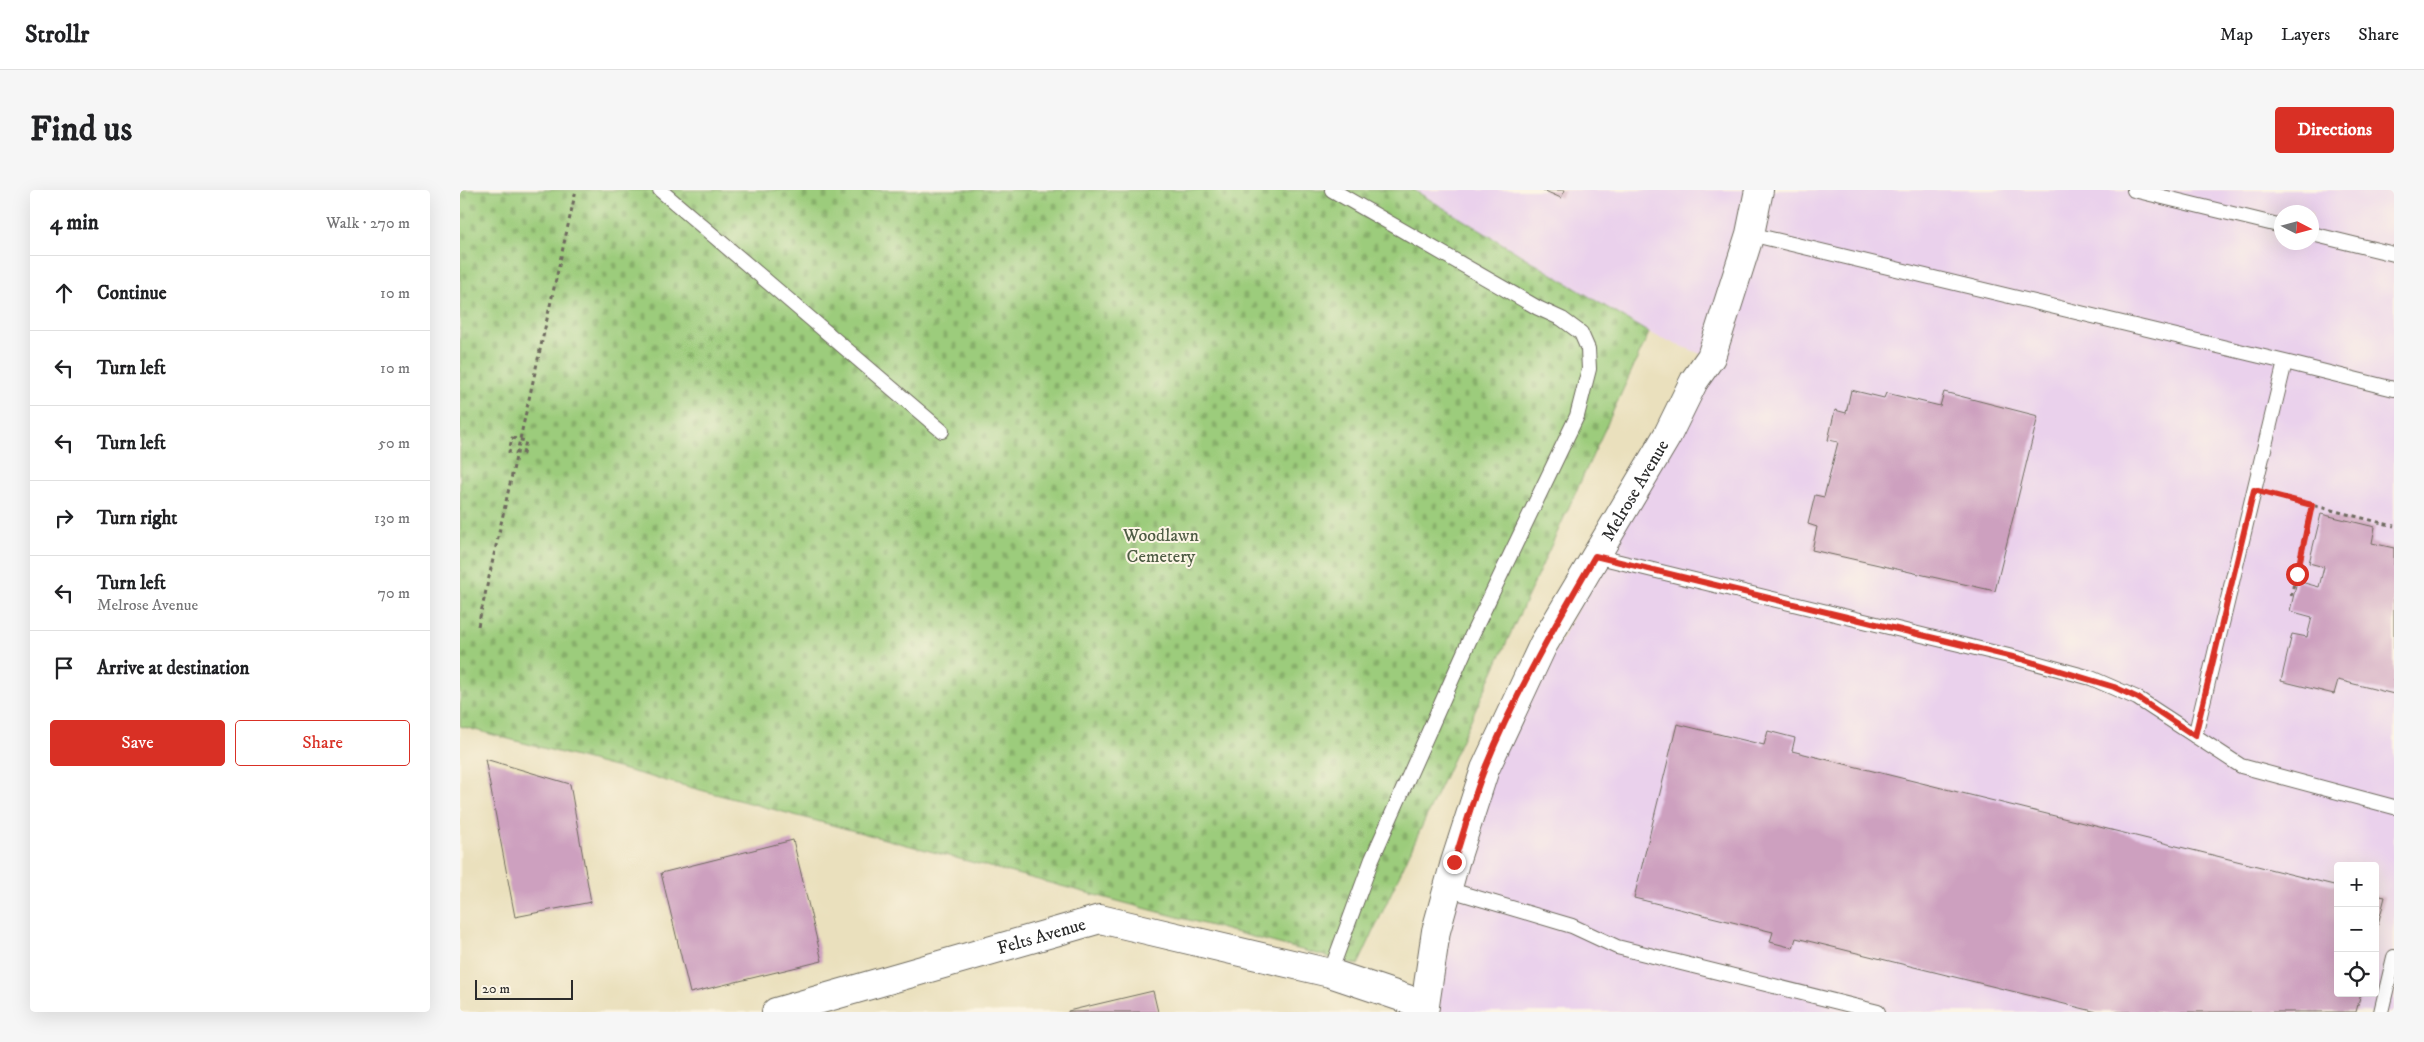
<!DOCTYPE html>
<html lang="en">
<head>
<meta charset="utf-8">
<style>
  :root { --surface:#fff; --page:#f6f6f6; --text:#202124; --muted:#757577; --line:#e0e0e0; --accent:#d93025 }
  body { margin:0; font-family:"IM FELL DW Pica",serif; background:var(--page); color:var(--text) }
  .controls { position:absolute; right:15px; bottom:15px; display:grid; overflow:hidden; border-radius:5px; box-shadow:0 5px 20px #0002 }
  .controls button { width:45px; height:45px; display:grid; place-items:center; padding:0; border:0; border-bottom:1px solid var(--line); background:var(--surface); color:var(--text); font:25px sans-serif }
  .compass { position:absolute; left:1814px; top:15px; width:45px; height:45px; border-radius:50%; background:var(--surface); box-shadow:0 5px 20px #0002; rotate:96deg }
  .scale { position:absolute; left:15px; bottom:12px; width:98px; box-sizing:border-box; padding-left:5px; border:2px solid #2b2b2b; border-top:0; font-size:14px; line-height:18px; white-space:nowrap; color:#2b2b2b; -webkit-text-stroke:4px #fcf5e5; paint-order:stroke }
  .stop { position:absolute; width:15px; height:15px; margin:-11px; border:4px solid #d93025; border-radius:50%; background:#fff }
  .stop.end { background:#d93025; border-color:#fff; box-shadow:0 1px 5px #0008 }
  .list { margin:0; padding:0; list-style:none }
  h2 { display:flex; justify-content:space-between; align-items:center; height:65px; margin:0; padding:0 20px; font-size:21px }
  h2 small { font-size:16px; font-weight:400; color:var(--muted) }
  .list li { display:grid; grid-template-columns:32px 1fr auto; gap:15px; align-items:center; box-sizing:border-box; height:75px; padding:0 20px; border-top:1px solid var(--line) }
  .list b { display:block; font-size:19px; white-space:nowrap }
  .list p { margin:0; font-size:16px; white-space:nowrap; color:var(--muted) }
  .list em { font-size:16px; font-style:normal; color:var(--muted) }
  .actions { display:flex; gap:10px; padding:15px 20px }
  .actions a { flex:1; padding:11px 0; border:1px solid var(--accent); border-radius:5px; text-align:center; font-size:18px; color:var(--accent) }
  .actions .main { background:var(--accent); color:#fff }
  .icon { flex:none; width:28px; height:28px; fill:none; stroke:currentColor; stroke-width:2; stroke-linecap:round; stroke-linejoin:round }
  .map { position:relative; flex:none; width:1934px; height:822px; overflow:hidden; border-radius:5px }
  header { display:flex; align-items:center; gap:30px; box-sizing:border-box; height:70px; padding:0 25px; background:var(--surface); border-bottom:1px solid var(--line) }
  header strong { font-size:24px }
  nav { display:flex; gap:28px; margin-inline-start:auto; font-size:18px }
  .intro { display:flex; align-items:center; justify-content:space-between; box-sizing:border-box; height:120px; padding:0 30px }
  h1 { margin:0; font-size:35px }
  .button { padding:12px 22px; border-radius:5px; background:var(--accent); color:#fff; font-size:18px; font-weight:700 }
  main { display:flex; gap:30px; padding:0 30px }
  aside { flex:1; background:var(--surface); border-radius:5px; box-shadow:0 5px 20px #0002 }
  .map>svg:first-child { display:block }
</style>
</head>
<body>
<header>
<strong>Strollr</strong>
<nav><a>Map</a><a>Layers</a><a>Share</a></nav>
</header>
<div class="intro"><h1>Find us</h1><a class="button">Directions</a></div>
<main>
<aside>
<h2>4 min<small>Walk · 270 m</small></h2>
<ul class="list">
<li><svg class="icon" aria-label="ahead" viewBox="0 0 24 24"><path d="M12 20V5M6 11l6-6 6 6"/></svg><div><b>Continue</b></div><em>10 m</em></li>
<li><svg class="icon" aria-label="left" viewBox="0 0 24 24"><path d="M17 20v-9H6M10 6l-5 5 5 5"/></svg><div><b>Turn left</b></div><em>10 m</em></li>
<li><svg class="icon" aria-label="left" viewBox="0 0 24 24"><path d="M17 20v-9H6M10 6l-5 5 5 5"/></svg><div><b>Turn left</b></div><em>50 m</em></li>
<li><svg class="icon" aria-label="right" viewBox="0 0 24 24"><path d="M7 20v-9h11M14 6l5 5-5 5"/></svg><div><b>Turn right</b></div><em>130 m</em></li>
<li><svg class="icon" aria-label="left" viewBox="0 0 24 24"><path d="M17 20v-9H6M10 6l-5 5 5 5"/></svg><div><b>Turn left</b><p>Melrose Avenue</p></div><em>70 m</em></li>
<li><svg class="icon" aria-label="arrive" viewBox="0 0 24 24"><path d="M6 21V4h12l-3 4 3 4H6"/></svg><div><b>Arrive at destination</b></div></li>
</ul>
<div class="actions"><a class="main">Save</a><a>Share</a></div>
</aside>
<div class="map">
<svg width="1934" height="822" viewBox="0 0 1934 822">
  <defs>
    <pattern id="cemetery-stones" width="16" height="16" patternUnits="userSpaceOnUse" patternTransform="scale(1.25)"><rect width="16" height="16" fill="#9ccc7b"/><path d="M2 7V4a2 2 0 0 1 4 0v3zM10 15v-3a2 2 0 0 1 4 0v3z" fill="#87af6a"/></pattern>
  </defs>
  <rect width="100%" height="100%" fill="#fcf5e5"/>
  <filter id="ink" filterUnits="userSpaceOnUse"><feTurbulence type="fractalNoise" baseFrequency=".02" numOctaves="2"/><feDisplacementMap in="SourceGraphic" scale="10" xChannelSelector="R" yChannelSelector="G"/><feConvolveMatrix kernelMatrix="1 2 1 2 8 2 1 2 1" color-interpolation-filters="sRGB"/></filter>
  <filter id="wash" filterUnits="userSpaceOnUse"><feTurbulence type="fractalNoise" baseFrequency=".0096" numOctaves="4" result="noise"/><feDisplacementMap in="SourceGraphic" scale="20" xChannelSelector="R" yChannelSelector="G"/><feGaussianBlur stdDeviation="1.12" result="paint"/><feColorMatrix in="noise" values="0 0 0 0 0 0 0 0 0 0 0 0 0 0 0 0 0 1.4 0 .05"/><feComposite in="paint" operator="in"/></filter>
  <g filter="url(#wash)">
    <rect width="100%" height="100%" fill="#eae0bd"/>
    <path fill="#ead1ec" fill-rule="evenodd" d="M954,0H1934V822H968L1012,618L1251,168L1189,143ZM1822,22H1852V52H1822ZM1878,676H1915V803H1878Z"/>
    <path fill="url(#cemetery-stones)" stroke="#647c53" d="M0,0H954L1189,143L898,775L0,536Z"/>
    <g id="blocks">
      <path fill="#cda0bf" d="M1083,0H1105L1101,8Z
        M1391,200L1424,208L1426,203L1480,216L1484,202L1578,226L1535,401L1352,360L1357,337L1348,334L1355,305L1364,307L1378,252L1368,250L1375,220L1386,223Z
        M1861,324L1915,337L1912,353L1934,358V504L1878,490L1874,504L1821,491L1832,444L1847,447L1852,427L1830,421L1837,391L1859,397L1864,377L1849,373Z
        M1217,534L1304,555L1308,541L1335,548L1332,561L1878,696V803H1901L1896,822H1637L1336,748L1333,758L1310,752L1313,742L1174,708Z
        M25,569L110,594L131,712L55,727Z
        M333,650L362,771L230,803L201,683Z
        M1915,705L1925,707L1916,742H1915Z
        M693,801L698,822H608V821Z"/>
    </g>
  </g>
  <g filter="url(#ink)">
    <use href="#blocks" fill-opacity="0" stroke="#6e6a5e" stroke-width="1"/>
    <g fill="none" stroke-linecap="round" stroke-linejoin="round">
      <defs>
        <path id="service" d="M200,0L482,241
          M1674,0L1822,36
          M1290,44L1825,172L1735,546
          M1852,44L1934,64
          M1825,172L1934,199
          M1135,366L1561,469L1631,488L1677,508L1781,576L1934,617
          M987,699L1112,736L1157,757L1418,822
          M870,783L912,669L1010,449L1117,226L1129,179L1128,159L1121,143L1102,129L1078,118L872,0
          M1921,822L1934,767"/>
        <g id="minor">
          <path id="s1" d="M316,822L640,729L870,783L965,815"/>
          <path id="s2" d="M964,822L976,741L995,672L1025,579L1083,455L1207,246L1234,191L1251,167L1290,44L1299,0"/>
        </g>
      </defs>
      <use href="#service" stroke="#6e6a5e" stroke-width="16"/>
      <use href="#minor" stroke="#6e6a5e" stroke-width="30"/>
      <path stroke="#6e6a5e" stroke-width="3" stroke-dasharray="4 4" stroke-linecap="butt" d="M52,248L66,251L63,264L49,262Z
        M1816,306L1934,336
        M1831,406L1852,315
        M18,436L116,0"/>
      <use href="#service" stroke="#fff" stroke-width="14"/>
      <use href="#minor" stroke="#fff" stroke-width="28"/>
    </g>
  </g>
  <g fill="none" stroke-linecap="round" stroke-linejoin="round" filter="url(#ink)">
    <path stroke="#d93025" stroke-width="6" d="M994,672C1004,641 1013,608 1025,578C1055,504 1095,435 1135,366L1561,469L1654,497L1678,508L1735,546L1794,300L1852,315L1837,384"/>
  </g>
  <g text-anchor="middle" stroke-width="4" stroke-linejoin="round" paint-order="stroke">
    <g font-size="18" fill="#2b2b2b" stroke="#fcf5e5">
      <text dy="6" stroke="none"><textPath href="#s2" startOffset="568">Melrose Avenue</textPath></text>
      <text dy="6" stroke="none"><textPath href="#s1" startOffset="276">Felts Avenue</textPath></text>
    </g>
    <g font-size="18" fill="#4d5b43" stroke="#fcf5e5">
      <text x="701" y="351">Woodlawn<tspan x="701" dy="21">Cemetery</tspan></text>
    </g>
  </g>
</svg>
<div class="controls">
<button>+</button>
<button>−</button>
<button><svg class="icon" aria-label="locate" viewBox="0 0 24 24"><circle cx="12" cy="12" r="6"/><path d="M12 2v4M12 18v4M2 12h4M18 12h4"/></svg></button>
</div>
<svg class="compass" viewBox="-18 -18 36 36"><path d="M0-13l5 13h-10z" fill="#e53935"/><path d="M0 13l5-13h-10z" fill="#757577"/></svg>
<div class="scale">20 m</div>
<div class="stop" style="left:1837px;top:384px"></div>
<div class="stop end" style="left:994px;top:672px"></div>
</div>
</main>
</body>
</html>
